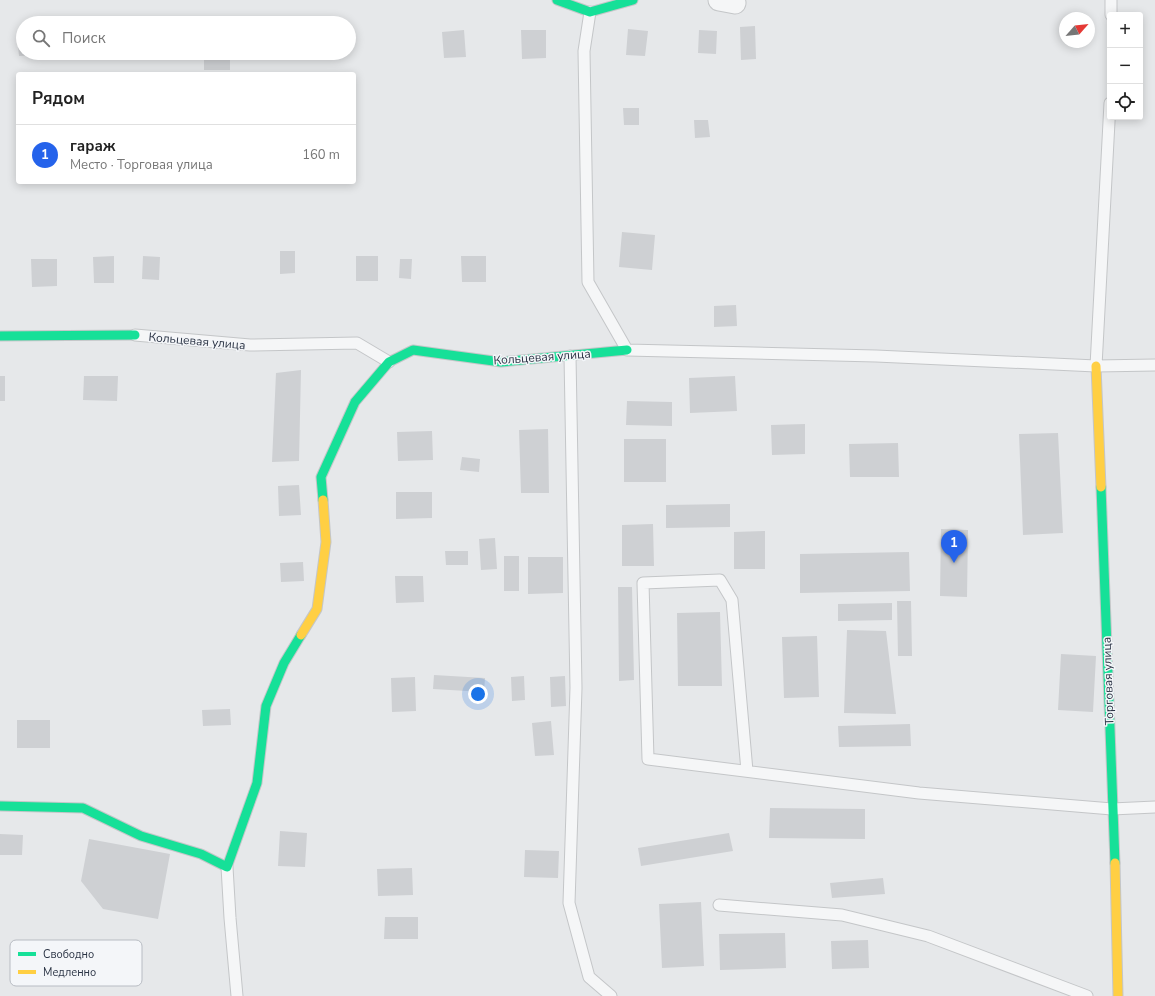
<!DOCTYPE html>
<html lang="ru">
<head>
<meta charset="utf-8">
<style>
  :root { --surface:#fff; --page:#f6f6f6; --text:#222; --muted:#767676; --line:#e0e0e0; --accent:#2563eb }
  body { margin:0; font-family:"Nunito Sans",sans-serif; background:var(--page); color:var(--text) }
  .controls { position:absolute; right:12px; top:12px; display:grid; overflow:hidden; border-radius:4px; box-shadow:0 2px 10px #0003 }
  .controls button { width:36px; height:36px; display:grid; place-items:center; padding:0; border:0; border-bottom:1px solid var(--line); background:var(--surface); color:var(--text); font:20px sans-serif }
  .compass { position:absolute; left:1059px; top:12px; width:36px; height:36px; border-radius:50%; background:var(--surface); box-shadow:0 2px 10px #0003; rotate:63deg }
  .you { position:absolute; left:478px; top:694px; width:14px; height:14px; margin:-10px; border:3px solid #fff; border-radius:50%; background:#1a73e8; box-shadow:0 0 0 6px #1a73e833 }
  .badge { display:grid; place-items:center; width:26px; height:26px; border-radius:50%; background:var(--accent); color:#fff; font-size:13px; font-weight:700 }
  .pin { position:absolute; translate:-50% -33px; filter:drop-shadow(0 1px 2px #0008) }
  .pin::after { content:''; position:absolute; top:21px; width:14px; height:12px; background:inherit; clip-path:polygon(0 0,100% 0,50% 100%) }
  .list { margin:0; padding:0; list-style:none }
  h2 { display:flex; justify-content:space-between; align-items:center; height:52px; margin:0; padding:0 16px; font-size:17px }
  h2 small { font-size:13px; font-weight:400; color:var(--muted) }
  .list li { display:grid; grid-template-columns:26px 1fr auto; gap:12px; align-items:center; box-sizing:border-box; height:60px; padding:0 16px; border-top:1px solid var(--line) }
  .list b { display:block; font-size:15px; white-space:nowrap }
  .list p { margin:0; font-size:13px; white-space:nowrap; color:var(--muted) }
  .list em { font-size:13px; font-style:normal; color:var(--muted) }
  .icon { flex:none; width:22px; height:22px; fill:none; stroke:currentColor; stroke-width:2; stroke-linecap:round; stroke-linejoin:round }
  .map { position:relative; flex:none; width:1155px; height:996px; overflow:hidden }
  .search { position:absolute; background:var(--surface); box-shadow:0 2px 10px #0003; left:16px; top:16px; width:340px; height:44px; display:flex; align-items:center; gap:10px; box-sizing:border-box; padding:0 14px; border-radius:22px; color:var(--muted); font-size:15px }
  .panel { position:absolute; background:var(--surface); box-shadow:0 2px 10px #0003; left:16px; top:72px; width:340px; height:112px; border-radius:4px }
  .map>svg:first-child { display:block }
</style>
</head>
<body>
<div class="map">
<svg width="1155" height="996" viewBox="0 0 1155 996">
  <rect width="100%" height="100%" fill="#e6e8ea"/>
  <path fill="#ced0d3" d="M755,26L756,59L741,60L740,27Z
    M628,29L648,31L645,56L626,55Z
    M464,30L466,57L444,58L442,32Z
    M521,30H546V58L522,59Z
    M699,30L717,31L716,54L698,53Z
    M23,33V53H37V55L19,56L17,34Z
    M204,53H230V70H204Z
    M623,108H639V125H624Z
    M694,120H708L710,137L695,138Z
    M622,232L655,235L652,270L619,267Z
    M280,251H295V273L280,274Z
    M114,256V283H94L93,257Z
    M143,256L160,257L159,280L142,279Z
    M356,256H378V281H356Z
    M461,256H486V282H462Z
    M31,259H57V286L32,287Z
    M400,259H412L411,279L399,278Z
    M736,305L737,326L714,327V306Z
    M301,370L299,461L272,462L276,373Z
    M0,376H5V401H0Z
    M84,376H118L117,401L83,400Z
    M735,376L737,411L690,413L689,378Z
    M627,401L672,402V426L626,425Z
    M805,424V454L772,455L771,425Z
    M548,429L549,493H521L519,430Z
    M432,431L433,460L398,461L397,432Z
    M1058,433L1063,533L1023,535L1019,434Z
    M624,439H666V482H624Z
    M898,443L899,477H850L849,444Z
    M462,457L480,459L479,472L460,470Z
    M299,485L301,515L279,516L278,486Z
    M396,492H432V518L396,519Z
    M730,504V527L666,528V505Z
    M653,524L654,566H622V525Z
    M941,529L968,530L967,597L940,596Z
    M765,531V569H734V532Z
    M495,538L497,569L481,570L479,539Z
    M445,551H468V565H446Z
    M909,552L910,591L800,593V554Z
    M504,556H519V591H504Z
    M528,557H563V593L528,594Z
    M303,562L304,581L281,582L280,563Z
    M395,576H423L424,602L396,603Z
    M618,587H632L634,680L619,681Z
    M897,601H911L912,656H898Z
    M892,603V620L838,621V604Z
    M720,612L722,686H678L677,613Z
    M847,630L886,631L896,714L844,713Z
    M817,636L819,697L784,698L782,637Z
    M1061,654L1096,656L1093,712L1058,710Z
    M434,675L485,678L484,692L433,689Z
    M524,676L525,700L512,701L511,677Z
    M565,676L566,706L551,707L550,677Z
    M415,677L416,711L392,712L391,678Z
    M230,709L231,725L203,726L202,710Z
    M17,720H50V748H17Z
    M551,721L554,755L535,756L532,723Z
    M910,724L911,746L839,747L838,726Z
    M770,808L865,809V839L769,838Z
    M280,831L307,833L305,867L278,866Z
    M729,833L733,851L641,866L638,848Z
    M0,834L23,835L22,855H0Z
    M89,839L170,854L158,919L103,909L81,881Z
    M525,850L559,851L558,878L524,877Z
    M412,868L413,895L378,896L377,869Z
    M883,878L885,894L832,898L830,883Z
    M701,902L704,966L662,968L659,904Z
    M385,917H418V939H384Z
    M785,933L786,968L720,970L719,934Z
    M868,940L869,968L832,969L831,941Z"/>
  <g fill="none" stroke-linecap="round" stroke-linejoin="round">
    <defs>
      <path id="lane" d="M1111,0V15
        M590,12L584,51L588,282L627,350L876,356L1096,366L1155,365
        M135,335L250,345L357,343L389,362
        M570,356L576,688L569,903L589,977L611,996
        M1096,366L1110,103
        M747,771L732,600L720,580L643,583L648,759L919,793L1112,809L1155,807
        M227,867L230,918L237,996
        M719,905L842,915L928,936L1087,996"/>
      <path id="street" d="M719,0L735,3"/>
      <path id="fast" d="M557,0L590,12L633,0
        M0,336L135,335
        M1101,487L1115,863
        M323,500L321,477L355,402L389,362L413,350L501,362L627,350
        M0,806L83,808L141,836L201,854L227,867L257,783L266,706L284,663L301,635"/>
      <path id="slow" d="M1096,366L1101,487
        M301,635L317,609L326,542L323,500
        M1115,863L1118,996"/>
    </defs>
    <use href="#lane" stroke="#c4c6c8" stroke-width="13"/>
    <use href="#street" stroke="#c4c6c8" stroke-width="23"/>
    <use href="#fast" stroke="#c4c6c8" stroke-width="11"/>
    <use href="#slow" stroke="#c4c6c8" stroke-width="11"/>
    <use href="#lane" stroke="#f5f6f7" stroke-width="11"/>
    <use href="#street" stroke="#f5f6f7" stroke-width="21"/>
    <use href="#fast" stroke="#16e098" stroke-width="9"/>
    <use href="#slow" stroke="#ffcf43" stroke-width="9"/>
  </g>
  <g text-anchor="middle" stroke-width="3" stroke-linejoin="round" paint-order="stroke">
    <g font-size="12" fill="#2b3445" stroke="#f4f6f9">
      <text transform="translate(197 341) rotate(5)" y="4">Кольцевая улица</text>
      <text transform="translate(542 357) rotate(-4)" y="4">Кольцевая улица</text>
      <text transform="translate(1108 681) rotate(-92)" y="4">Торговая улица</text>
    </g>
  </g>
  <rect x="10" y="940" width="132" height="46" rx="6" fill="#f4f6f9" stroke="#b8bcc3" stroke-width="1"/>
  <rect x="18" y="952" width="18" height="4" fill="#16e098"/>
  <rect x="18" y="970" width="18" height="4" fill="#ffcf43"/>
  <g font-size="11" fill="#2b3445">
    <text x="43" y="958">Свободно</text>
    <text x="43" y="976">Медленно</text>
  </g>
</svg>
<div class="controls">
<button>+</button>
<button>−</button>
<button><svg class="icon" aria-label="locate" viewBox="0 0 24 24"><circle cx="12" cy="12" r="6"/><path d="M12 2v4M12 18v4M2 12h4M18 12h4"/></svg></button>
</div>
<svg class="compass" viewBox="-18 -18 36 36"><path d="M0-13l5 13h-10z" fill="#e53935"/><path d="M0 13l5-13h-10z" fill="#767676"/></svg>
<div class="you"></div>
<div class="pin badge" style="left:954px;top:563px">1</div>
<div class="search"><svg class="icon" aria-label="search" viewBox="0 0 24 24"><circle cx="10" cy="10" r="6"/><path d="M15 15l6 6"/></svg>Поиск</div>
<section class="panel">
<h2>Рядом<small></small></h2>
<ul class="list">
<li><span class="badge">1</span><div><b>гараж</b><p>Место · Торговая улица</p></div><em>160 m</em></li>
</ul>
</section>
</div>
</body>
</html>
